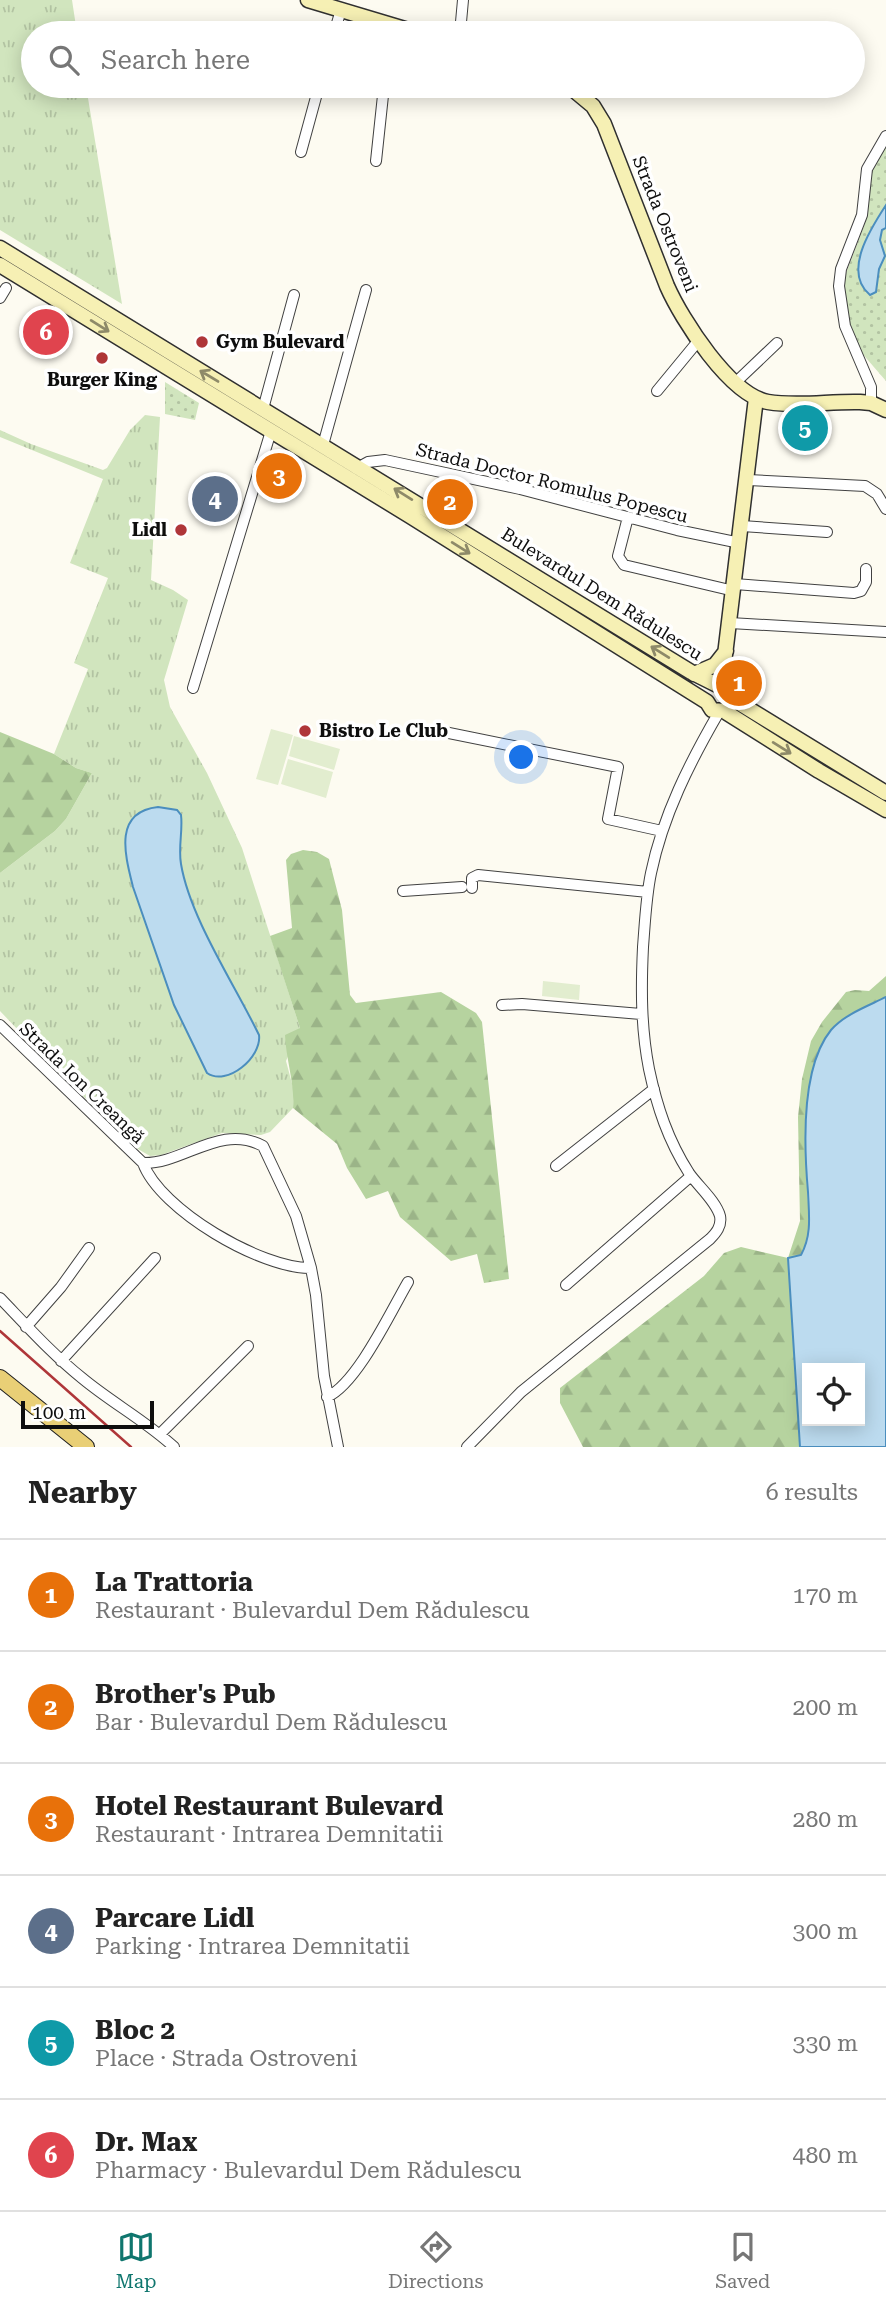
<!DOCTYPE html>
<html lang="en">
<head>
<meta charset="utf-8">
<style>
  :root { --surface:#fff; --page:#f2f2f2; --text:#222; --muted:#767676; --line:#e0e0e0; --accent:#0f766e }
  body { margin:0; font-family:"Roboto Serif",serif; background:var(--page); color:var(--text) }
  .controls { position:absolute; right:21px; bottom:21px; display:grid; overflow:hidden; border-radius:0px; box-shadow:0 4px 18px #0003 }
  .controls button { width:63px; height:63px; display:grid; place-items:center; padding:0; border:0; border-bottom:2px solid var(--line); background:var(--surface); color:var(--text); font:35px sans-serif }
  .scale { position:absolute; left:21px; bottom:18px; width:133px; box-sizing:border-box; padding-left:7px; border:4px solid #0e0e0e; border-top:0; font-size:19px; line-height:24px; white-space:nowrap; color:#0e0e0e; -webkit-text-stroke:5px #fff; paint-order:stroke }
  .you { position:absolute; left:522px; top:758px; width:24px; height:24px; margin:-18px; border:5px solid #fff; border-radius:50%; background:#1a73e8; box-shadow:0 0 0 10px #1a73e833 }
  .badge { display:grid; place-items:center; width:46px; height:46px; border-radius:50%; background:var(--accent); color:#fff; font-size:23px; font-weight:700 }
  .pin { position:absolute; translate:-50% -50%; border:4px solid #fff; box-shadow:0 2px 7px #0006 }
  .list { margin:0; padding:0; list-style:none }
  h2 { display:flex; justify-content:space-between; align-items:center; height:91px; margin:0; padding:0 28px; font-size:30px }
  h2 small { font-size:23px; font-weight:400; color:var(--muted) }
  .list li { display:grid; grid-template-columns:46px 1fr auto; gap:21px; align-items:center; box-sizing:border-box; height:112px; padding:0 28px; border-top:2px solid var(--line) }
  .list b { display:block; font-size:26px; white-space:nowrap }
  .list p { margin:0; font-size:23px; white-space:nowrap; color:var(--muted) }
  .list em { font-size:23px; font-style:normal; color:var(--muted) }
  .icon { flex:none; width:38px; height:38px; fill:none; stroke:currentColor; stroke-width:2; stroke-linecap:round; stroke-linejoin:round }
  .map { position:relative; flex:none; width:886px; height:1447px; overflow:hidden }
  .search { position:absolute; background:var(--surface); box-shadow:0 4px 18px #0003; left:21px; right:21px; top:21px; height:77px; display:flex; align-items:center; gap:18px; box-sizing:border-box; padding:0 24px; border-radius:38px; color:var(--muted); font-size:26px }
  .sheet { height:763px; background:var(--surface) }
  nav { display:flex; justify-content:space-around; align-items:center; box-sizing:border-box; height:98px; border-top:2px solid var(--line); background:var(--surface); font-size:19px; color:var(--muted) }
  nav a { display:grid; justify-items:center; gap:4px }
  nav .on { color:var(--accent) }
  .map>svg:first-child { display:block }
</style>
</head>
<body>
<div class="map">
<svg width="886" height="1447" viewBox="0 0 886 1447">
  <defs>
    <pattern id="grass-tufts" width="24" height="20" patternUnits="userSpaceOnUse" patternTransform="scale(1.75)"><rect width="24" height="20" fill="#d1e5be"/><path d="M3 7l-1-3M5 7V3M7 7l1-3M15 17l-1-3M17 17v-4M19 17l1-3" fill="none" stroke="#b2c3a2"/></pattern>
    <pattern id="forest-firs" width="22" height="20" patternUnits="userSpaceOnUse" patternTransform="scale(1.75)"><rect width="22" height="20" fill="#b6d39f"/><path d="M5 1l3.5 6h-7zM16 11l3.5 6h-7z" fill="#9bb488"/></pattern>
    <pattern id="park-dots" width="8" height="8" patternUnits="userSpaceOnUse" patternTransform="scale(1.75)"><rect width="8" height="8" fill="#d1e5be"/><path d="M2 2h.1M6 6h.1" fill="none" stroke="#b2c3a2" stroke-width="1.8" stroke-linecap="round"/></pattern>
  </defs>
  <rect width="100%" height="100%" fill="#fdfbf1"/>
  <path fill="url(#grass-tufts)" d="M0,0H72L77,33H33V86H86L122,304L0,230Z
    M145,415L160,417L151,580L173,590L188,600L164,680L170,707L207,773L242,848L300,1028L286,1061L294,1091L293,1108L270,1132L261,1135L222,1133L161,1155L150,1156L138,1149L59,1073L0,1011V873L55,831L66,819L92,773L76,768L54,754L88,669L74,663L108,578L70,563L103,479L0,437V430L31,444L103,470L107,468L130,430Z"/>
  <path fill="url(#forest-firs)" d="M0,732L54,754L76,768L92,773L66,819L55,831L0,873Z
    M303,850L317,852L329,859L342,910L350,995L356,1003L441,992L476,1013L482,1022L509,1279L484,1283L477,1254L451,1261L400,1217L388,1191L366,1199L347,1168L337,1144L293,1108C295,1084 286,1060 285,1035L300,1028L270,936L292,928L286,860L291,854Z
    M886,976V997C868,1006 845,1014 831,1030C801,1066 805,1143 807,1187C808,1211 813,1233 801,1255L788,1259L800,1447H583L560,1403V1388L704,1276L724,1253L741,1247L788,1258L800,1221L798,1117L802,1079L811,1041L822,1022L846,992L855,990L869,991Z"/>
  <path fill="url(#park-dots)" d="M886,143V381L860,351L847,321L843,281L864,226L870,195L869,172Z
    M165,382L199,403L195,420L165,414Z"/>
  <path fill="#e2edcf" d="M271,729L293,735L278,785L256,779Z
    M294,736L340,749L334,770L289,756Z
    M288,759L333,772L326,798L281,784Z
    M543,981L580,985L579,1000L542,996Z"/>
  <path fill="#bcdbef" stroke="#4b8ebe" stroke-width="2" fill-rule="evenodd" d="M886,205V228L882,230L880,240L885,256L879,269L876,292L870,295C842,272 871,228 886,205Z
    M158,807L177,810L181,815C183,831 178,847 181,864C190,918 235,985 259,1035C262,1057 227,1087 207,1073L174,1005L133,887C125,855 113,812 158,807Z
    M886,997V1447H800L788,1258L801,1255C812,1235 809,1215 808,1192C804,1147 801,1067 831,1030C845,1014 868,1006 886,997ZM807,1368H860V1421H807Z"/>
  <g fill="none" stroke-linecap="round" stroke-linejoin="round">
    <defs>
      <path id="street" d="M334,33L341,10
        M460,33L463,0
        M301,152L319,86
        M376,161L384,86
        M0,298L6,288
        M735,383L777,343
        M657,391L699,340
        M871,403V387L845,326L839,286L841,269L862,215L867,169L886,136
        M263,409L294,295
        M323,445L366,290
        M359,467L368,462L385,460L520,489L677,530L740,543
        M748,480L865,486L877,494L886,509
        M628,517L618,556L624,565L734,591
        M742,526L827,532
        M735,584L854,593L861,591L866,582V569
        M730,623L886,632
        M193,688L271,431
        M444,732L618,767L608,819L662,831
        M472,888V878L478,875L648,892
        M403,891L462,887
        M502,1005L522,1004L641,1014
        M0,1025L143,1163C184,1164 220,1123 263,1146L296,1216L311,1268L316,1295L324,1376L338,1447
        M143,1163C160,1210 262,1269 311,1268
        M556,1166L654,1089
        M566,1285L691,1176
        M0,1298C27,1326 52,1354 82,1378C112,1403 146,1421 174,1447
        M26,1327L61,1287L89,1248
        M61,1361L155,1258
        M327,1397C357,1384 391,1311 408,1282
        M160,1434L248,1346
        M467,1447L521,1392L710,1239C716,1233 722,1226 720,1216C716,1201 698,1186 689,1173C668,1140 657,1107 649,1069C641,1028 641,989 643,947C645,922 646,897 651,873C663,815 690,762 719,712"/>
      <path id="secondary" d="M308,0L418,33
        M569,86L593,106L604,124L667,286C682,320 730,395 768,402C798,407 830,401 860,402L871,403L886,410
        M0,248L691,672L725,689L731,698L886,793
        M0,265L410,516L707,702L712,710L724,711L730,705L731,698
        M694,674L715,665L726,651
        M721,688L756,398
        M724,711L819,771L886,810"/>
      <path id="primary" d="M0,1378L86,1447"/>
    </defs>
    <use href="#street" stroke="#414141" stroke-width="12"/>
    <use href="#secondary" stroke="#303030" stroke-width="17"/>
    <use href="#primary" stroke="#1f1f1f" stroke-width="18"/>
    <use href="#street" stroke="#fff" stroke-width="10"/>
    <use href="#secondary" stroke="#f6f0b4" stroke-width="14"/>
    <use href="#primary" stroke="#e9cf76" stroke-width="16"/>
    <path stroke="#af3639" stroke-width="2.5" d="M0,1331L131,1447"/>
  </g>
  <defs><path id="oneway-shaft" d="M-6 0H5M1.5-3L5.5 0L1.5 3" fill="none" stroke-width="1.6" stroke-linecap="round" stroke-linejoin="round" transform="scale(1.75)"/></defs>
  <g stroke="#8e8a69">
    <use href="#oneway-shaft" transform="translate(100 326) rotate(32)"/>
    <use href="#oneway-shaft" transform="translate(209 376) rotate(-149)"/>
    <use href="#oneway-shaft" transform="translate(403 494) rotate(-148)"/>
    <use href="#oneway-shaft" transform="translate(461 548) rotate(32)"/>
    <use href="#oneway-shaft" transform="translate(660 652) rotate(-148)"/>
    <use href="#oneway-shaft" transform="translate(782 748) rotate(32)"/>
  </g>
  <g fill="#af3639" stroke="#fff" stroke-width="2.5">
    <circle cx="202" cy="342" r="7"/>
    <circle cx="102" cy="358" r="7"/>
    <circle cx="181" cy="530" r="7"/>
    <circle cx="305" cy="731" r="7"/>
  </g>
  <g text-anchor="middle" stroke-width="7" stroke-linejoin="round" paint-order="stroke">
    <g font-size="18" fill="#0e0e0e" stroke="#fff">
      <text transform="translate(665 224) rotate(68)" y="6">Strada Ostroveni</text>
      <text transform="translate(552 483) rotate(14)" y="6">Strada Doctor Romulus Popescu</text>
      <text transform="translate(602 594) rotate(32)" y="6">Bulevardul Dem Rădulescu</text>
      <text transform="translate(82 1083) rotate(44)" y="6">Strada Ion Creangă</text>
    </g>
    <g font-size="18" font-weight="bold" fill="#0e0e0e" stroke="#fff" text-anchor="start">
      <text x="216" y="348">Gym Bulevard</text>
      <text x="102" y="386" text-anchor="middle">Burger King</text>
      <text x="167" y="536" text-anchor="end">Lidl</text>
      <text x="319" y="737">Bistro Le Club</text>
    </g>
  </g>
</svg>
<div class="controls">
<button><svg class="icon" aria-label="locate" viewBox="0 0 24 24"><circle cx="12" cy="12" r="6"/><path d="M12 2v4M12 18v4M2 12h4M18 12h4"/></svg></button>
</div>
<div class="scale">100 m</div>
<div class="you"></div>
<div class="pin badge" style="left:739px;top:683px;background:#e8710a">1</div>
<div class="pin badge" style="left:450px;top:502px;background:#e8710a">2</div>
<div class="pin badge" style="left:279px;top:476px;background:#e8710a">3</div>
<div class="pin badge" style="left:215px;top:499px;background:#5c6f8a">4</div>
<div class="pin badge" style="left:805px;top:428px;background:#0f9aa8">5</div>
<div class="pin badge" style="left:46px;top:332px;background:#e0444e">6</div>
<div class="search"><svg class="icon" aria-label="search" viewBox="0 0 24 24"><circle cx="10" cy="10" r="6"/><path d="M15 15l6 6"/></svg>Search here</div>
</div>
<section class="sheet">
<h2>Nearby<small>6 results</small></h2>
<ul class="list">
<li><span class="badge" style="background:#e8710a">1</span><div><b>La Trattoria</b><p>Restaurant · Bulevardul Dem Rădulescu</p></div><em>170 m</em></li>
<li><span class="badge" style="background:#e8710a">2</span><div><b>Brother's Pub</b><p>Bar · Bulevardul Dem Rădulescu</p></div><em>200 m</em></li>
<li><span class="badge" style="background:#e8710a">3</span><div><b>Hotel Restaurant Bulevard</b><p>Restaurant · Intrarea Demnitatii</p></div><em>280 m</em></li>
<li><span class="badge" style="background:#5c6f8a">4</span><div><b>Parcare Lidl</b><p>Parking · Intrarea Demnitatii</p></div><em>300 m</em></li>
<li><span class="badge" style="background:#0f9aa8">5</span><div><b>Bloc 2</b><p>Place · Strada Ostroveni</p></div><em>330 m</em></li>
<li><span class="badge" style="background:#e0444e">6</span><div><b>Dr. Max</b><p>Pharmacy · Bulevardul Dem Rădulescu</p></div><em>480 m</em></li>
</ul>
</section>
<nav>
<a class="on"><svg class="icon" aria-label="map" viewBox="0 0 24 24"><path d="M3 6l6-2 6 2 6-2v14l-6 2-6-2-6 2zM9 4v14M15 6v14"/></svg>Map</a>
<a><svg class="icon" aria-label="directions" viewBox="0 0 24 24"><path d="M12 3l9 9-9 9-9-9zM9 14v-3h6M13 9l2 2-2 2"/></svg>Directions</a>
<a><svg class="icon" aria-label="saved" viewBox="0 0 24 24"><path d="M7 4h10v16l-5-4-5 4z"/></svg>Saved</a>
</nav>
</body>
</html>
